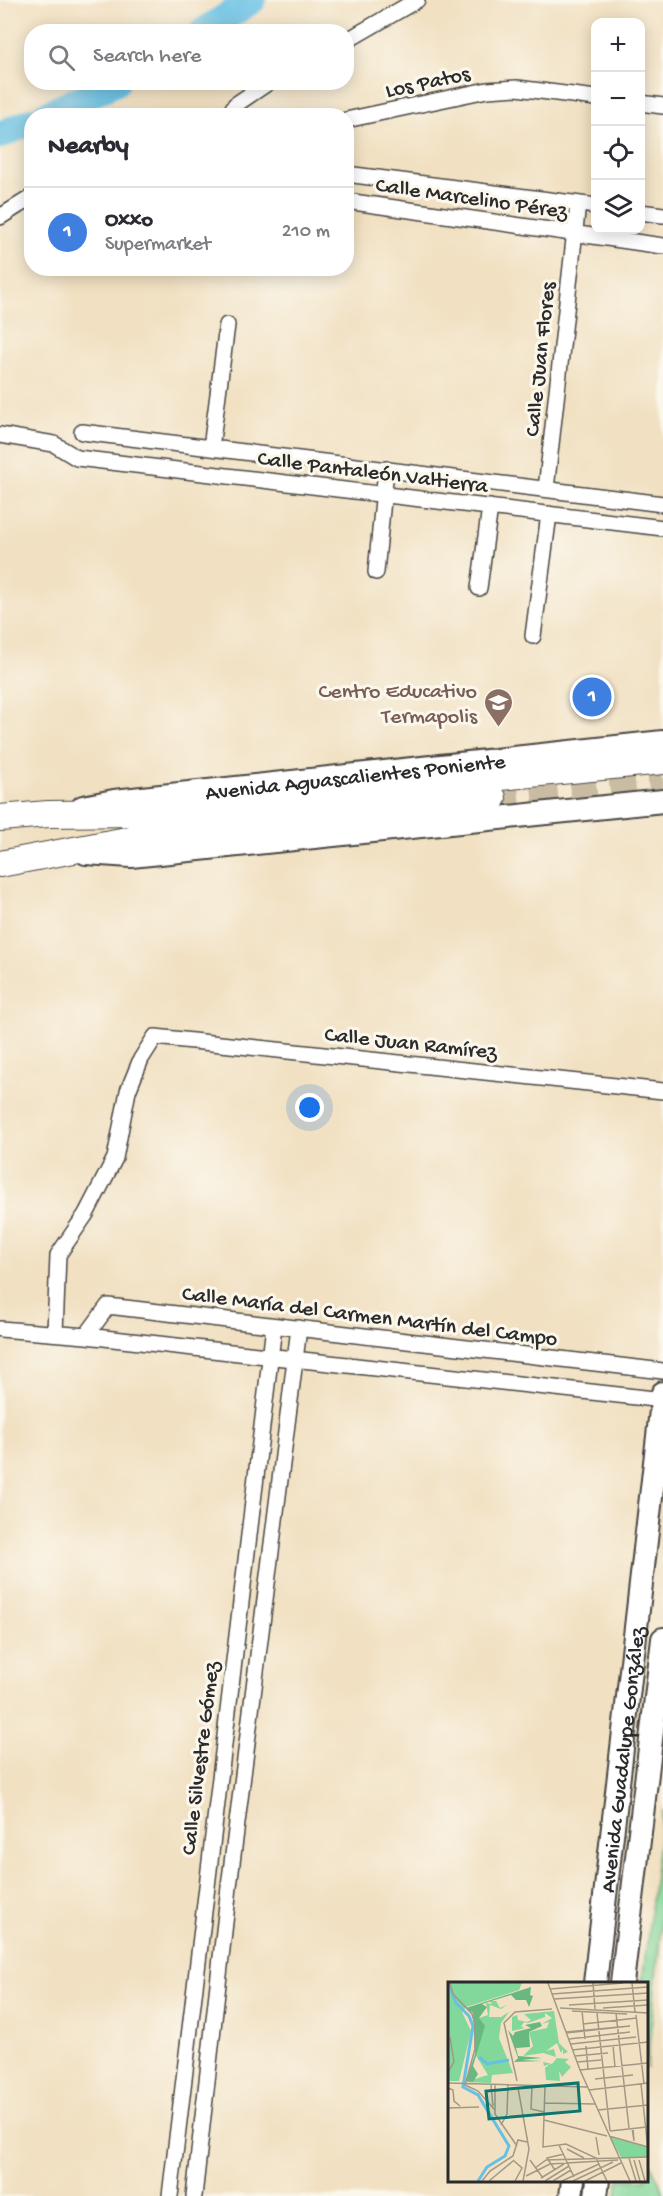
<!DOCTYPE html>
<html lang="en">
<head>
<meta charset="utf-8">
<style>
  :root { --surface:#fff; --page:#f2f2f3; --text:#2b2b33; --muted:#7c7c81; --line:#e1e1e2; --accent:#2563eb }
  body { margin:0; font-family:"Gochi Hand",sans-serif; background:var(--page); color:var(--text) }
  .controls { position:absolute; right:18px; top:18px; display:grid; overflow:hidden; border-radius:12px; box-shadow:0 3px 15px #0003 }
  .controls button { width:54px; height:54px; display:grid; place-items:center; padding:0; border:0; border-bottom:2px solid var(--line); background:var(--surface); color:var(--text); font:30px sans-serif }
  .you { position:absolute; left:310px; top:1108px; width:21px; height:21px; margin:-15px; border:4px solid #fff; border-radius:50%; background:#1a73e8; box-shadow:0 0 0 9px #1a73e833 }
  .badge { display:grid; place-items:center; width:39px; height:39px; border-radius:50%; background:var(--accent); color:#fff; font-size:20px; font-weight:700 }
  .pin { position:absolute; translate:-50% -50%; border:3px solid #fff; box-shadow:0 2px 6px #0006 }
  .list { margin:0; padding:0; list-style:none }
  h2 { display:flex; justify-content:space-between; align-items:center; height:78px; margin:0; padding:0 24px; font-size:26px }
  h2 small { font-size:20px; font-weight:400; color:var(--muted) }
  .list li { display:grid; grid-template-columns:39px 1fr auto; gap:18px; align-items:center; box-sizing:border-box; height:90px; padding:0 24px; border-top:2px solid var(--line) }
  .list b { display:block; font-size:22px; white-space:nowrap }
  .list p { margin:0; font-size:20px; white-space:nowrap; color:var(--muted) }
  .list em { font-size:20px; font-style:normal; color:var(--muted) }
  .icon { flex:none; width:33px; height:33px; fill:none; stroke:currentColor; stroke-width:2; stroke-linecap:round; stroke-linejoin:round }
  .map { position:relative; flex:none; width:663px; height:2196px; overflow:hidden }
  .search { position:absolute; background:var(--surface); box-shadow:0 3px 15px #0003; left:24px; top:24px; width:330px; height:66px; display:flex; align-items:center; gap:15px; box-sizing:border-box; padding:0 21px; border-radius:24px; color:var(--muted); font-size:22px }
  .panel { position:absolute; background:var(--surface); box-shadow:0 3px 15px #0003; left:24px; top:108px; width:330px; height:168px; border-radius:24px }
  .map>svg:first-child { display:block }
</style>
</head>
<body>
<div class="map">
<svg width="663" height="2196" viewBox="0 0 663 2196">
  <rect width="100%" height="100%" fill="#fbf7ec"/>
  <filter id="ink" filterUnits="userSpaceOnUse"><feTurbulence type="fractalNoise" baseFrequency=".0167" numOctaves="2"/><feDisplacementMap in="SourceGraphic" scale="12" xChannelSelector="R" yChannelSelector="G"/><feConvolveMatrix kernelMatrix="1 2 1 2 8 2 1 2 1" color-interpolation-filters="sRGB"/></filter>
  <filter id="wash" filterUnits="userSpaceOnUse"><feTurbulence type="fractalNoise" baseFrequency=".008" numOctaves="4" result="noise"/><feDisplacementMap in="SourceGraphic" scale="24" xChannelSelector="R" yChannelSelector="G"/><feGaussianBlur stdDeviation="1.35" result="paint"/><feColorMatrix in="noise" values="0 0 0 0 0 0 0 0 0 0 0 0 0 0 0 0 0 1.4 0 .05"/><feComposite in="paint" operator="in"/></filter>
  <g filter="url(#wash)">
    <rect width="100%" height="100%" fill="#f1e0c1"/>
    <path fill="#82d79a" stroke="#568162" stroke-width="1.5" d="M663,1809V1905L647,2069L646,1983H642Z
      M647,2158L663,2190V2196H617L619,2180H646Z"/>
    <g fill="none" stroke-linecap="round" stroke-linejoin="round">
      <path stroke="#66c0e4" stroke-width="28" d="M203,32L252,0
        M44,116L116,82
        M0,135L32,121"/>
    </g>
  </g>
  <g filter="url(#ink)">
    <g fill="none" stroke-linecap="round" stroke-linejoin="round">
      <path stroke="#c9bca3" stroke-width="26" stroke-dasharray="26 13" stroke-linecap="butt" d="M493,798L663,781"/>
      <defs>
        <path id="street" d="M346,41L417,0
          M640,103L663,106
          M228,116L235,105L269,82
          M346,120L487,90L517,88L596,98
          M346,174L596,206
          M346,201L663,246
          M640,212L663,215
          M0,217L32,197
          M82,432L663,504
          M0,435L54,444L77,458L663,528
          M211,448L227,325
          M546,489L578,204
          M376,572L386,469
          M479,588L490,507
          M533,636L549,514
          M0,1329L86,1336L663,1400
          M55,1333L58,1255L86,1214L115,1158L128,1091L141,1059L155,1037L663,1091
          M86,1336L108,1306L663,1371
          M170,2196L274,1326
          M194,2196L229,1887L299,1328"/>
        <g id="secondary">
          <path id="s1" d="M83,807L114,801L663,742"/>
          <path d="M86,853L131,856L663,801"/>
          <path id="s2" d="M595,1983L663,1393"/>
          <path d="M622,1983L663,1639"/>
          <path d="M571,2196L573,2180"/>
          <path d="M596,2196L598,2180"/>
        </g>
        <path id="primary" d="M0,818L48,814L136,813L663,761
          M0,864L132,839L493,798"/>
      </defs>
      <use href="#street" stroke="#494642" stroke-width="18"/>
      <use href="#secondary" stroke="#494642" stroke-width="26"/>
      <use href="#primary" stroke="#494642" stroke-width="28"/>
      <use href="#street" stroke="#fff" stroke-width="15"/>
      <use href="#secondary" stroke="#fff" stroke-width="22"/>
      <use href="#primary" stroke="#fff" stroke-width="26"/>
    </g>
  </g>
  <defs>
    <symbol id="school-pin" viewBox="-11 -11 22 30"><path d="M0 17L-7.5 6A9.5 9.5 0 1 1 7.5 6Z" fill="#8d6e63" stroke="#fbf7ec"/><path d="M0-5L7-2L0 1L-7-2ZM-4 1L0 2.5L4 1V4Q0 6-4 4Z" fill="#fff"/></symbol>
  </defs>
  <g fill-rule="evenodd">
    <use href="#school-pin" x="482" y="686" width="33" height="45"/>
  </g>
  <g text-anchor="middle" stroke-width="6" stroke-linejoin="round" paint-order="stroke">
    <g font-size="22" fill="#2b2b2b" stroke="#fbf7ec">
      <text transform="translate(427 80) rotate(-12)" y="8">Los Patos</text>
      <text transform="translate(472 196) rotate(8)" y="8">Calle Marcelino Pérez</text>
      <text transform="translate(538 359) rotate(-84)" y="8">Calle Juan Flores</text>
      <text transform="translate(373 470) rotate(7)" y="8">Calle Pantaleón Valtierra</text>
      <text dy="8" stroke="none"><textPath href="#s1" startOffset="274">Avenida Aguascalientes Poniente</textPath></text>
      <text transform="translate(411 1041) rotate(6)" y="8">Calle Juan Ramírez</text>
      <text transform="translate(370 1314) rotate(7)" y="8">Calle María del Carmen Martín del Campo</text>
      <text transform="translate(198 1758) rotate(-83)" y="8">Calle Silvestre Gómez</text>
      <text dy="8" stroke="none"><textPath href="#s2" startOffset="225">Avenida Guadalupe González</textPath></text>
    </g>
    <g font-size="22" fill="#785e54" stroke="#fbf7ec" text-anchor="end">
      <text x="477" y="697">Centro Educativo<tspan x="477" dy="25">Termapolis</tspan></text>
    </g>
  </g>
  <g transform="translate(448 1982)">
    <rect width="200" height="200" fill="#f1e0c1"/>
    <path d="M0,1H74L71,8L18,25L14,30L23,49L11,99H0ZM42,19H48L52,26L59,23L53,27L42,23L41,35H53L61,30L53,41L51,56L65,91L44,93L43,101L17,100L40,93L27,72L31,36L40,33L38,21L44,22ZM106,29L111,61L120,70L115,72V67L113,71L109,61L98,69L106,67L108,75L95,71L75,74L85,64L81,50L99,46L101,40L94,42L104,36L97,31V35L80,41L76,40L73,45L77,46L64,49V35L69,33L70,38L79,40L83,38L76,32ZM109,76L121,77L117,80L123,85L114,95L111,89L112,99L98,98L97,86L102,82L96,84L95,80L104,82ZM162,155L199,165V175H173Z" fill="#82d79a"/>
    <path d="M83,5L82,13L85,14L81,25L78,18H68L63,13L34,22L39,25L31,36L37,44L25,84L30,92L25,100L18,99L27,72L25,31L18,26ZM92,40L94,44L81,50L82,65L68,66L70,74L94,76L74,78L94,79L66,80L70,76L60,48L65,54L67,50L83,46L77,43Z" fill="#69b882"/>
    <path fill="none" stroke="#66c0e4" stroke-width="3" d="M0,1L8,21L21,34L25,44L15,105L30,113L61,164L57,174L39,185L30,199M31,75L39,82L61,78"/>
    <path fill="none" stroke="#a29885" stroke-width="1.5" d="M2,1L5,12L24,32L27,42V67L17,103L30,109L47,128M100,1L132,88L182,199M145,1L147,27M184,1L187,30M102,7L175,1M104,12L200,5M106,17L200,11M121,23L200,18M112,26L200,31M155,26L200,23M124,29L179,32M134,29L137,57M149,31L162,149M168,31L181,146M188,33L196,102M135,42L189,36M118,51L182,44L118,50M121,57L182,50M123,62L188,55M165,63L167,85M138,64L140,87M124,68L200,60M127,74L160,71M129,80L153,78M132,88L200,81M0,90L6,80L2,55M147,97L185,93M69,99L56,41L67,30L104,27M0,101L139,105M193,102L200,168M43,103L45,124M47,103V132L69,164M84,104L83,127L96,130M97,104L95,165L118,162L148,176L159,199M0,106L5,108L6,119L12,124M70,106L81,167L75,199M141,108L200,101M96,121L147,122M0,126L31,125M150,128L200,123M96,138L159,154M53,143L59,132L60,102M184,146L186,159L185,146M162,149L199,145M161,154L200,165M148,155L151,173M111,163L126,195M119,167L136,176M169,176L200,175M181,176L188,199M65,178L74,186L67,199M82,178L95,196M186,178L192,199M191,178L197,199M87,186L98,178L169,176M107,188L99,176L116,172M78,194L102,182L170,178M93,196L116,182M34,199L42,189L65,174L70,158L79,160M41,199L65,179M97,199L121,184M105,199L123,188M114,199L151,182M125,199L165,180M137,199L173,181"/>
    <path fill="#0f766e" fill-opacity="0.15" stroke="#0f766e" stroke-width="3" d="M130,101L132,129L41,137L38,109Z"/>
    <rect width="200" height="200" fill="none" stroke="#2b2b2b" stroke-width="3"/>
  </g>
</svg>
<div class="controls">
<button>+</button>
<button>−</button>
<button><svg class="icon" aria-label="locate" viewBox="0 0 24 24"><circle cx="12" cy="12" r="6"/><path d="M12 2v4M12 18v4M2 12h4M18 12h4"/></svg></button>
<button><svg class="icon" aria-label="layers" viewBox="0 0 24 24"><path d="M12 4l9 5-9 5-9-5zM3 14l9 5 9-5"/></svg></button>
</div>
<div class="you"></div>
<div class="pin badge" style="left:592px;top:697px;background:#3f7fe0">1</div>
<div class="search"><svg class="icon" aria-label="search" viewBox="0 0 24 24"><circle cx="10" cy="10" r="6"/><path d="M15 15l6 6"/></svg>Search here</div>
<section class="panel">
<h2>Nearby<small></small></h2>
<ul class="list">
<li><span class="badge" style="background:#3f7fe0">1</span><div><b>Oxxo</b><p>Supermarket</p></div><em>210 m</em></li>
</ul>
</section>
</div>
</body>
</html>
